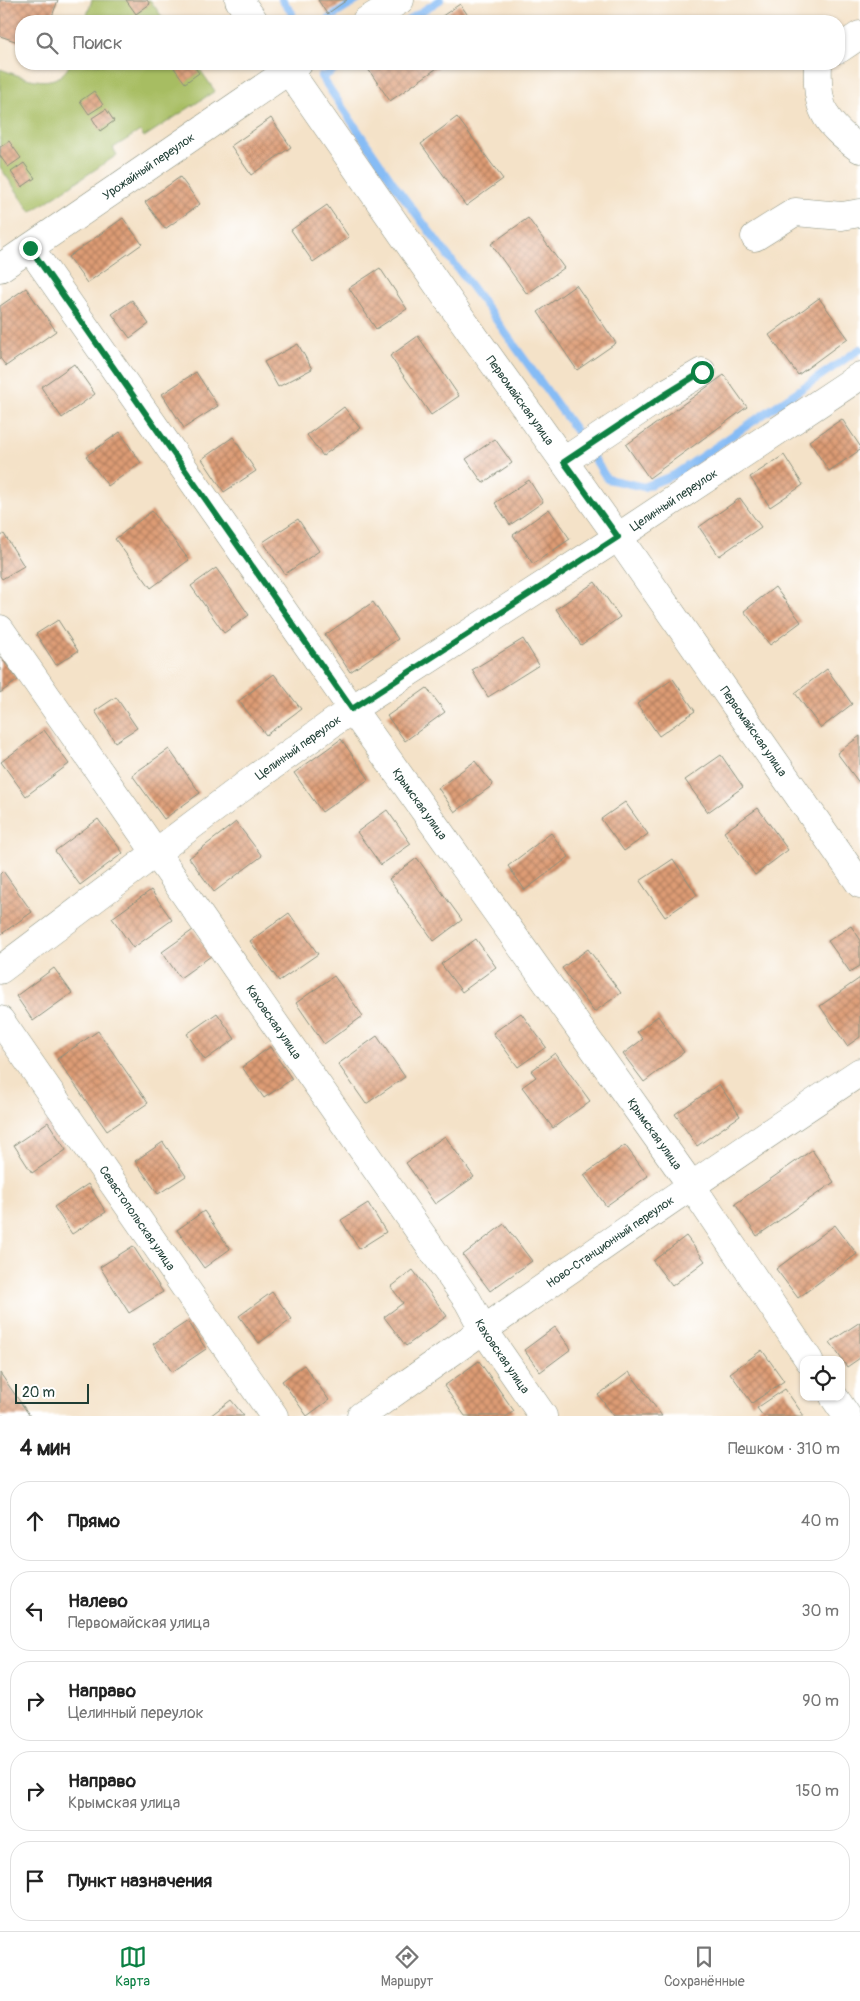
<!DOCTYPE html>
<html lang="ru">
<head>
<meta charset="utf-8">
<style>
  :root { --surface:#fff; --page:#f6f6f6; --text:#222; --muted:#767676; --line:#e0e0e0; --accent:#0b8043 }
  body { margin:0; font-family:Pangolin,sans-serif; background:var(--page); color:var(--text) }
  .controls { position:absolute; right:15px; bottom:15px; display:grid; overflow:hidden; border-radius:10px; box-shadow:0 1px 4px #0004 }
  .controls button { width:45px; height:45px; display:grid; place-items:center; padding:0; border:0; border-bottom:1px solid var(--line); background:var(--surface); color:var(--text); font:25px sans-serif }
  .scale { position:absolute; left:15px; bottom:12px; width:74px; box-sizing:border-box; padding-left:5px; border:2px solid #1f3d34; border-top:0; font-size:14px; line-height:18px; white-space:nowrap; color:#1f3d34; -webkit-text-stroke:4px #fff; paint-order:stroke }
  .stop { position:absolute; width:15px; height:15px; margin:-11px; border:4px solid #0b8043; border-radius:50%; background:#fff }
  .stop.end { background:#0b8043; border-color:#fff; box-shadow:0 1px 5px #0008 }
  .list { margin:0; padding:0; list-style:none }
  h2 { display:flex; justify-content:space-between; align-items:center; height:65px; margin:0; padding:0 20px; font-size:21px }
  h2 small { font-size:16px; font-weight:400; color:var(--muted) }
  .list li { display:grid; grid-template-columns:32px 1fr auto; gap:15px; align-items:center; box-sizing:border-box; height:80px; margin:0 10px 10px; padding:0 10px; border:1px solid var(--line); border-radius:20px }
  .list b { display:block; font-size:19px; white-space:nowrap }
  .list p { margin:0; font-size:16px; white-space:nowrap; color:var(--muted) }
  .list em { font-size:16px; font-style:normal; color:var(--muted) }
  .icon { flex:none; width:28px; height:28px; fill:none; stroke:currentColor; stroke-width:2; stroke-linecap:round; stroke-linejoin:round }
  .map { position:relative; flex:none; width:860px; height:1416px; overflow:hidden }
  .search { position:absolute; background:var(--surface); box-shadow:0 1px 4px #0004; left:15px; right:15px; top:15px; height:55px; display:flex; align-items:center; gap:12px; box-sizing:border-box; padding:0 18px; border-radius:20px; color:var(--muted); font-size:19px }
  .sheet { height:515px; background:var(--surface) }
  nav { display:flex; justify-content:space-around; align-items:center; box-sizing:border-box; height:70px; border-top:1px solid var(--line); background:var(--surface); font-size:14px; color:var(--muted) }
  nav a { display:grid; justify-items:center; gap:2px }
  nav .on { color:var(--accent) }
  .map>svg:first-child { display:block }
</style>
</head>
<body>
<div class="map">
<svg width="860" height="1416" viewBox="0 0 860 1416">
  <defs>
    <pattern id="building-cross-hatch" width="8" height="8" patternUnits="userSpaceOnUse" patternTransform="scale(1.25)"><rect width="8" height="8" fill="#dd9b74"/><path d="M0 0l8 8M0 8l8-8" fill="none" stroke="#b38060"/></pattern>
  </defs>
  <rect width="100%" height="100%" fill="#fff"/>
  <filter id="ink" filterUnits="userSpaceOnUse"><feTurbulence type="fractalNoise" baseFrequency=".02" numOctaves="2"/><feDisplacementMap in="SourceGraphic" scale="10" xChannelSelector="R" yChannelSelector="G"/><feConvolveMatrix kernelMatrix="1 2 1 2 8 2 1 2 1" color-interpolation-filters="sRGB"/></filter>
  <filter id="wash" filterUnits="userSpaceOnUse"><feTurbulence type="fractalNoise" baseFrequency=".0096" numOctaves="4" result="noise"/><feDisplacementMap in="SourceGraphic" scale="20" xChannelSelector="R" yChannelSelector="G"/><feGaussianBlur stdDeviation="1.12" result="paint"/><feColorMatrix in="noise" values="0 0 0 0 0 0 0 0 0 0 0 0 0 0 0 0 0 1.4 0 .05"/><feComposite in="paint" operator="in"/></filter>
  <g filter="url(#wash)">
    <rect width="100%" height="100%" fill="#f4e2c8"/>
    <path fill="#a7bd62" stroke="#637d4b" d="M92,0H150L165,21H85Z
      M70,64H196L215,91L144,137L140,131L113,148L117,155L31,212L0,167V69C23,77 56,93 70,64Z"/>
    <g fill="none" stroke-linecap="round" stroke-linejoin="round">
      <path stroke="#86bcf5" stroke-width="8" d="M282,0L292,13L293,21
        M325,21L358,0
        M407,21L440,0
        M321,76L396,187L486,306L582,439L607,479L644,487L674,475L860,349
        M322,78L343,64"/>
    </g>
    <g id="blocks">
      <path fill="url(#building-cross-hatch)" d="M0,0H58L51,19L43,16L41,21H21V43L0,36Z
        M126,0H147L150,4L136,14Z
        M318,0H347L327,14Z
        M460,4L472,21H435Z
        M180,64H192L199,73L185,83L174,68Z
        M375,64H443L390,101L368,69Z
        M94,91L103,105L89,114L80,101Z
        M106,109L114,121L100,131L92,118Z
        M457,117L503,179L466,206L421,144Z
        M271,118L291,147L251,175L231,146Z
        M9,141L21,158L8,167L0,156V147Z
        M24,163L35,178L22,187L11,172Z
        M180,177L200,204L165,229L145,202Z
        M327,205L349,237L313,262L291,230Z
        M123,218L142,244L87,283L68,257Z
        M528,218L564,268L527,294L491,244Z
        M380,268L407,309L376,329L349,288Z
        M576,285L616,343L577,370L538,312Z
        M26,288L56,331L6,366L0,358V306Z
        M819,298L848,338L798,375L769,335Z
        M132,300L149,324L130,338L112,314Z
        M418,336L459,396L431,415L390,356Z
        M298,344L312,369L278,387L264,362Z
        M74,364L95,394L62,418L41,387Z
        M196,372L218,406L184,428L162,394Z
        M724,375L747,407L649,478L626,445Z
        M344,407L360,428L323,456L307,435Z
        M842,419L860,446V450L829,471L809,441Z
        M120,432L141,463L108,486L86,456Z
        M233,437L256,471L224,492L202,459Z
        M495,439L512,463L483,483L466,459Z
        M784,455L803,485L770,507L750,477Z
        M529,480L543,502L510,525L495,503Z
        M740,498L761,527L719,556L699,527Z
        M549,509L570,539L533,564L513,535Z
        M152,511L189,560L151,588L115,539Z
        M298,519L319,551L285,574L263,542Z
        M4,534L24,566L2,579L0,576V537Z
        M216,568L249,615L224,633L191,586Z
        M595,582L620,617L581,645L556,609Z
        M775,587L801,622L770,645L744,611Z
        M373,602L398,639L350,672L325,635Z
        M58,620L78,651L56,665L36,634Z
        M523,639L539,665L488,697L472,670Z
        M0,656L18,680L0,693Z
        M827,669L852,704L821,728L795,693Z
        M274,674L301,709L266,735L239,701Z
        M673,679L695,711L659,736L637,704Z
        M427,688L445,712L405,741L387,716Z
        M116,697L137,728L115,742L95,711Z
        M44,730L69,764L26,796L1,762Z
        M860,736V784L837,753Z
        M341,739L369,779L322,812L294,773Z
        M169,749L200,793L164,819L132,775Z
        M721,755L743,787L708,812L685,780Z
        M475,761L493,785L455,812L438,788Z
        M625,802L648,834L624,851L601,819Z
        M758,808L788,850L755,875L724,832Z
        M387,810L411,844L381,865L357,832Z
        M98,819L123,853L80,885L55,851Z
        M236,822L262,856L214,892L189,858Z
        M551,833L569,857L525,890L508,866Z
        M417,858L462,920L434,941L389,879Z
        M673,859L697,895L665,917L640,881Z
        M3,871L32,912L0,935V874Z
        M151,890L172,920L133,948L112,918Z
        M289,913L318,954L279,981L250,941Z
        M851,926L860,939V966L850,972L828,941Z
        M193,930L211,956L180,978L162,952Z
        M476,939L496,967L462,992L441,964Z
        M588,949L621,993L594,1012L562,968Z
        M54,968L72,993L33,1021L16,996Z
        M334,976L363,1016L324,1044L296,1003Z
        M860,978V1037L847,1046L820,1006Z
        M217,1013L235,1039L205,1060L187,1034Z
        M521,1013L546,1047L518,1067L493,1033Z
        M658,1016L684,1052L644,1082L623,1054L643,1039L637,1032Z
        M98,1031L148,1103L107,1131L57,1059Z
        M377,1036L405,1077L366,1104L338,1064Z
        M270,1047L292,1079L264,1098L242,1067Z
        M555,1053L590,1101L553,1128L522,1087L536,1077L531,1071Z
        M719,1084L740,1116L697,1146L675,1114Z
        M48,1122L66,1150L32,1173L14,1145Z
        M445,1136L474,1177L435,1204L406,1163Z
        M163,1142L186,1176L158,1194L135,1161Z
        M625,1145L648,1176L606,1206L584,1175Z
        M812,1150L834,1182L757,1236L735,1204Z
        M88,1184L106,1212L72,1234L54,1207Z
        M368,1203L386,1232L359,1249L341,1220Z
        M204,1211L230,1249L204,1268L177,1230Z
        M504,1224L532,1261L490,1291L463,1255Z
        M835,1225L857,1254L798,1298L776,1269Z
        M686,1236L705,1261L672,1286L653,1261Z
        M133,1246L163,1292L129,1313L100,1267Z
        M413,1270L447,1316L406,1346L384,1317L403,1303L391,1287Z
        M272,1292L292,1319L259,1343L239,1316Z
        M188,1321L206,1349L172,1372L153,1344Z
        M860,1322V1358L847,1367L830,1342Z
        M555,1327L571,1349L540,1372L524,1350Z
        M762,1350L784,1381L752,1403L730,1373Z
        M479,1361L514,1411L507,1416H465L444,1386Z
        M304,1365L329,1400L307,1416L282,1381Z
        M629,1372L662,1416H614L598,1395Z
        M0,1373L30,1416H0Z
        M785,1389L804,1416H763L757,1408Z
        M231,1400L244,1416H210Z"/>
    </g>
  </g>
  <g filter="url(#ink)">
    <use href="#blocks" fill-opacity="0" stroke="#8a907e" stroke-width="1"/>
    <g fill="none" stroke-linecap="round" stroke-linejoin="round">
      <defs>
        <g id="minor">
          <path d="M239,0L254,21"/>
          <path d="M366,21L400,0"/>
          <path d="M839,49L860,35"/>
          <path id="s1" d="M284,64L451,304L618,537L860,884"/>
          <path d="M818,64C816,108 824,123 860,149"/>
          <path d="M755,237L795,212L842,216L860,213"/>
          <path id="s2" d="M30,248L352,709L691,1185L809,1360"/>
          <path id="s3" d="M0,268L298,64"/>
          <path d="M564,461L666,393L702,372"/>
          <path id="s4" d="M0,629L468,1301L483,1329L543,1416"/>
          <path id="s5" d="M0,970L247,784L352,709L618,537L860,376"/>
          <path id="s6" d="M0,1020L274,1416"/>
          <path d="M834,1397L847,1416"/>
          <path id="s7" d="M361,1416C526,1299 692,1184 860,1072"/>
        </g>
      </defs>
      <use href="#minor" stroke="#8a907e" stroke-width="29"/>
      <use href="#minor" stroke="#fff" stroke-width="28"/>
    </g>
  </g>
  <g fill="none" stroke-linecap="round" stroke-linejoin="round" filter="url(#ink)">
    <path stroke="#0b8043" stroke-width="6" d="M30,248L352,709L618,537L564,462L666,394L702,372"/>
  </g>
  <g text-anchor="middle" stroke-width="5" stroke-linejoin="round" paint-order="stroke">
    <g font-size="12" fill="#1f3d34" stroke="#fff">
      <text dy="4" stroke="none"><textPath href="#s3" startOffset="180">Урожайный переулок</textPath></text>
      <text dy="4" stroke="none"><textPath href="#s1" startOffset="411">Первомайская улица</textPath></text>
      <text dy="4" stroke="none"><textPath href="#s5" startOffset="822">Целинный переулок</textPath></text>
      <text dy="4" stroke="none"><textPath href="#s1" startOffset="816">Первомайская улица</textPath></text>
      <text dy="4" stroke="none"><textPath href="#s5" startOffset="372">Целинный переулок</textPath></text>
      <text dy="4" stroke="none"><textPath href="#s2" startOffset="679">Крымская улица</textPath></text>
      <text dy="4" stroke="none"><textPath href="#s4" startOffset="479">Каховская улица</textPath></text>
      <text dy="4" stroke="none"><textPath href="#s2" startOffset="1084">Крымская улица</textPath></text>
      <text dy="4" stroke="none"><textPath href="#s6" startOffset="241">Севастопольская улица</textPath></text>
      <text dy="4" stroke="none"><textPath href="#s7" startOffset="304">Ново-Станционный переулок</textPath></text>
      <text dy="4" stroke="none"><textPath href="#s4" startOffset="884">Каховская улица</textPath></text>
    </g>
  </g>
</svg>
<div class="controls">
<button><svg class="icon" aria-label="locate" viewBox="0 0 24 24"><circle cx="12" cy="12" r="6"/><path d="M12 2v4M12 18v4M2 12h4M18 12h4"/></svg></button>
</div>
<div class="scale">20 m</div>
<div class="stop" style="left:702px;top:372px"></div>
<div class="stop end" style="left:30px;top:248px"></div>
<div class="search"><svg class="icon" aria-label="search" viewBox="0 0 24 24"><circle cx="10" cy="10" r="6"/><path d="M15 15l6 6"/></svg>Поиск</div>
</div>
<section class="sheet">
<h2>4 мин<small>Пешком · 310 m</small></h2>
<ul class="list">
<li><svg class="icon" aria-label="ahead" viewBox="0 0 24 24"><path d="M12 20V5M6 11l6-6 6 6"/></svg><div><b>Прямо</b></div><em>40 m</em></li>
<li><svg class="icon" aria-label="left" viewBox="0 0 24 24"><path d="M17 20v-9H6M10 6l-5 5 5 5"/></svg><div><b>Налево</b><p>Первомайская улица</p></div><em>30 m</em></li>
<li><svg class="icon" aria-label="right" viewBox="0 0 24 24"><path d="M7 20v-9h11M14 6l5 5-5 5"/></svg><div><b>Направо</b><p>Целинный переулок</p></div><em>90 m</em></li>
<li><svg class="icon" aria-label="right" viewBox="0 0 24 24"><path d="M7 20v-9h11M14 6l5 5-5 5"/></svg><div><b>Направо</b><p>Крымская улица</p></div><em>150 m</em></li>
<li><svg class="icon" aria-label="arrive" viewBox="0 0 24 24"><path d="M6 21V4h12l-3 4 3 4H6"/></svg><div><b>Пункт назначения</b></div></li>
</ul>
</section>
<nav>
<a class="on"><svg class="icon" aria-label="map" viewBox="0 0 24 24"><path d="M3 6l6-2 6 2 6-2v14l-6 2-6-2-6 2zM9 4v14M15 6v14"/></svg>Карта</a>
<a><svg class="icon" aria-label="directions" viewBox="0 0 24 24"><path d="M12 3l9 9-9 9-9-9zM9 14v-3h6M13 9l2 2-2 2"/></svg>Маршрут</a>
<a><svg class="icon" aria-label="saved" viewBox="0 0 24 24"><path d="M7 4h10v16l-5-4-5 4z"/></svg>Сохранённые</a>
</nav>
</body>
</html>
